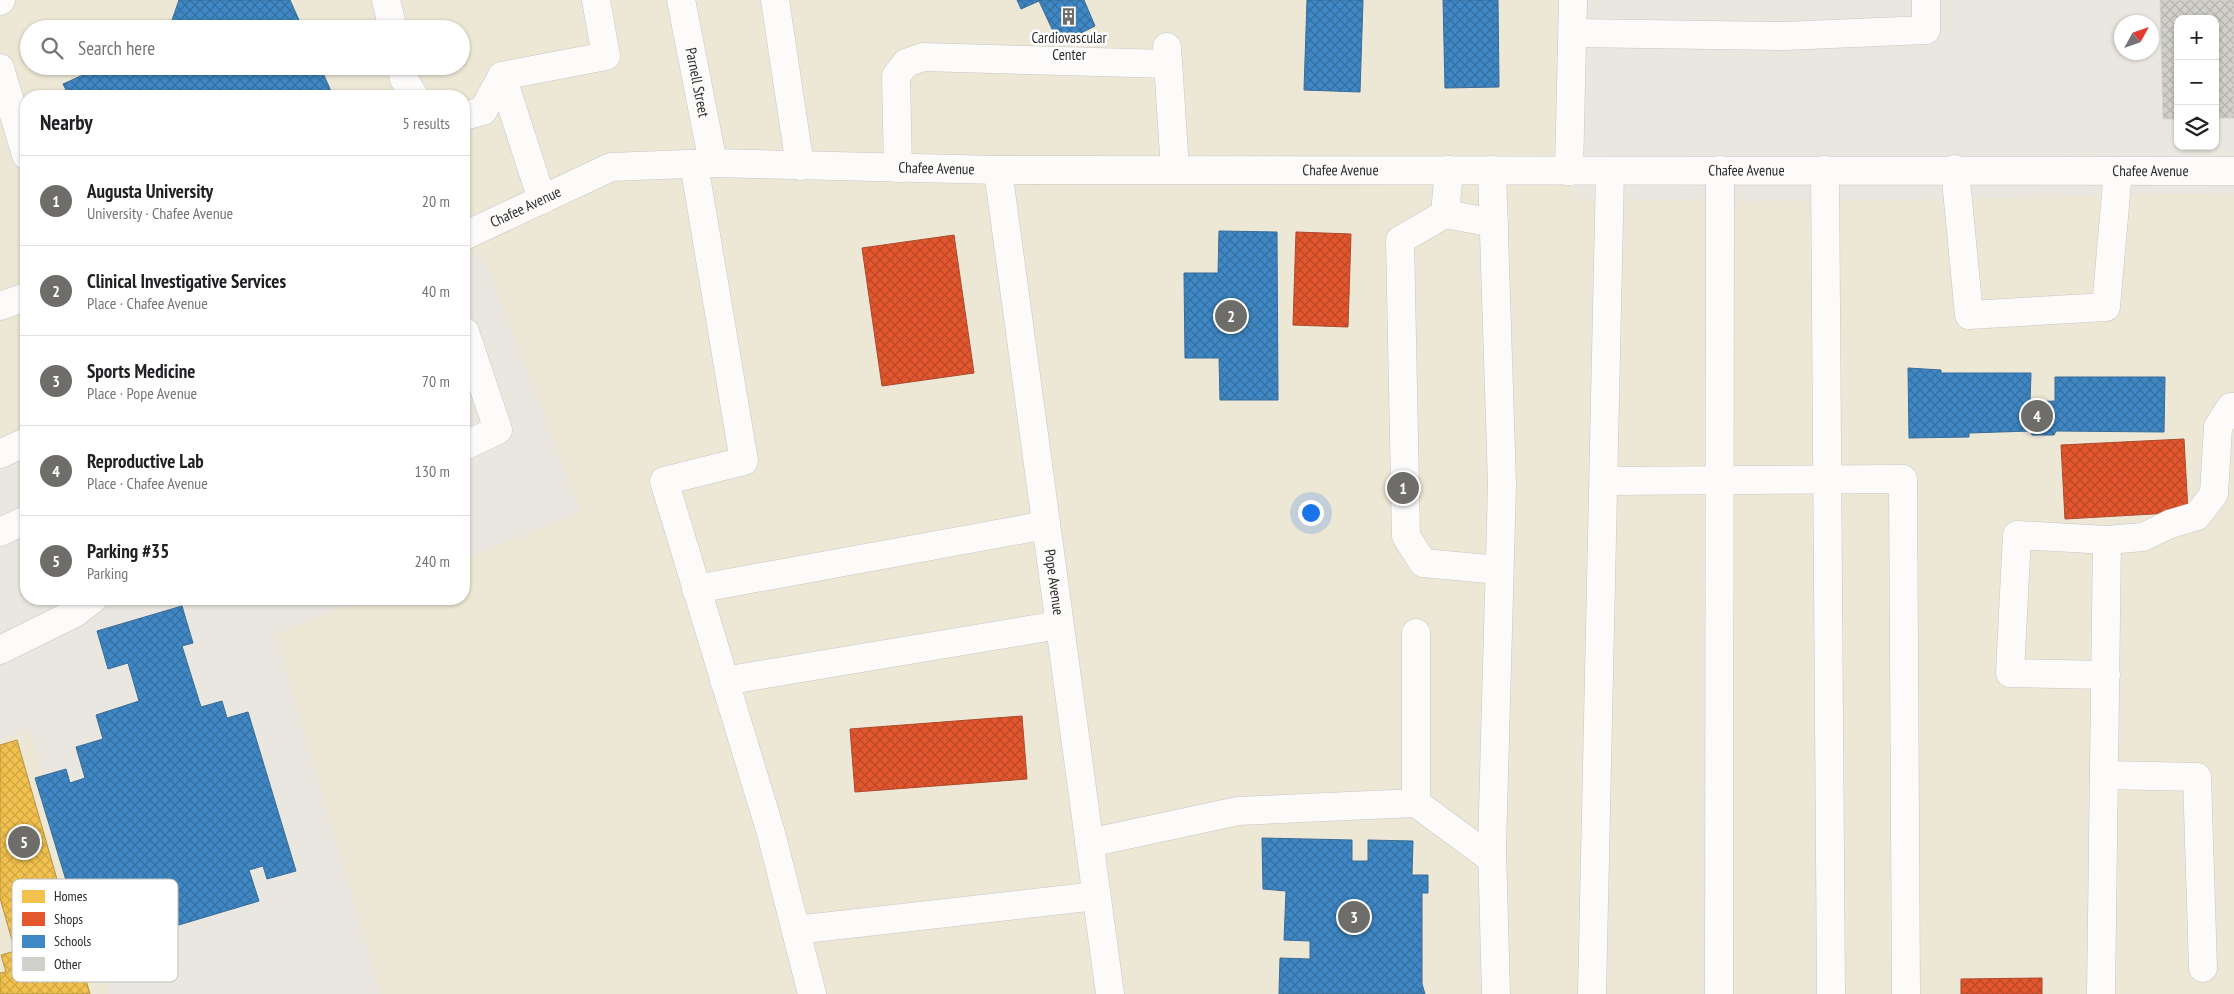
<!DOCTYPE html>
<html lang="en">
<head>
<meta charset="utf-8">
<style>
  :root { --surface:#fff; --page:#f6f6f6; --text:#202124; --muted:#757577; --line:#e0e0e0; --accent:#6e6d6a }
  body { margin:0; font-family:"PT Sans Narrow",sans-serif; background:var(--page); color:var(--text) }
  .controls { position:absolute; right:15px; top:15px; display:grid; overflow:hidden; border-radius:10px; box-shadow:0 1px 4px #0004 }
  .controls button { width:45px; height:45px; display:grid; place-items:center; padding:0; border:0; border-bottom:1px solid var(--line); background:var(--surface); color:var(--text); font:25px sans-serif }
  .compass { position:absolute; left:2114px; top:15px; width:45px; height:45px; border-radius:50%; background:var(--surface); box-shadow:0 1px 4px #0004; rotate:50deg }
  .you { position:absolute; left:1310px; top:512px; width:18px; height:18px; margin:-12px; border:4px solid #fff; border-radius:50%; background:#1a73e8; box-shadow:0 0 0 8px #1a73e833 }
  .badge { display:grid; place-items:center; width:32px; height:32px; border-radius:50%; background:var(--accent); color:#fff; font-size:16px; font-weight:700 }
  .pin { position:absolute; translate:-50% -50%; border:2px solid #fff; box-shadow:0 1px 5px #0006 }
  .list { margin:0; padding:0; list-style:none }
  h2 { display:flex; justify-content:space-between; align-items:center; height:65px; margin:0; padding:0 20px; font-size:21px }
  h2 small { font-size:16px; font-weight:400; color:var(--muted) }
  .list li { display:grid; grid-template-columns:32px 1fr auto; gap:15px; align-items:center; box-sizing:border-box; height:90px; padding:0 20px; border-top:1px solid var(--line) }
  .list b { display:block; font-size:19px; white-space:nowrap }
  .list p { margin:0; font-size:16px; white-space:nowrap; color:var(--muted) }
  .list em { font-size:16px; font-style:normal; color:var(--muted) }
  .icon { flex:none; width:28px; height:28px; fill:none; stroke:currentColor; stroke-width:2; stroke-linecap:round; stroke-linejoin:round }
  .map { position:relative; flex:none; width:2234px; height:994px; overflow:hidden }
  .search { position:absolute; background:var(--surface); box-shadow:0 1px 4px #0004; left:20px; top:20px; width:450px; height:55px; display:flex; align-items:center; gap:12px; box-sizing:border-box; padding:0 18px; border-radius:28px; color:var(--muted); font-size:19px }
  .panel { position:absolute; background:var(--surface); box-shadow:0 1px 4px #0004; left:20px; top:90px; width:450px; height:515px; border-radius:20px }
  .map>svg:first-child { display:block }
</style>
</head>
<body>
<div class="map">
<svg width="2234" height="994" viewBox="0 0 2234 994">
  <defs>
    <pattern id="homes-cross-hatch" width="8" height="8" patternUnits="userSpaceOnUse" patternTransform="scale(1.25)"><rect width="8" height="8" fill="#f2c14e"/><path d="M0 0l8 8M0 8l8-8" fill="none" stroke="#d0a644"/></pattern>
    <pattern id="shops-cross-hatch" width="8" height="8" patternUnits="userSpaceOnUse" patternTransform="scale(1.25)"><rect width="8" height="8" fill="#e4572e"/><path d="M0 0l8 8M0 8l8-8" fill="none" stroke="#b94827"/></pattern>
    <pattern id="schools-cross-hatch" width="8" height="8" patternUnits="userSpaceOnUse" patternTransform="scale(1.25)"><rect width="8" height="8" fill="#3f88c5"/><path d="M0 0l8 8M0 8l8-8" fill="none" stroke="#356fa0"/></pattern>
    <pattern id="building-cross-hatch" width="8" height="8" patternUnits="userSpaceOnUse" patternTransform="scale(1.25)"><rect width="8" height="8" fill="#d2d0cb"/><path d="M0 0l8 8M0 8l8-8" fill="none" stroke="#b4b3ae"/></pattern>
  </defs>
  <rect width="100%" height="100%" fill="#eae7e0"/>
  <path fill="#ede7d5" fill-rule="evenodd" d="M0,0H1561L1574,199L1738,201L1898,200L2234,193V994H381L276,634L365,599H464V559L581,512L482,251L464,259V96H26V452L0,464ZM29,29H461V66H29Z
    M30,730L109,994H0V739Z"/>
  <path fill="url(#homes-cross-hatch)" stroke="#b69444" d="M17,740L90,994H0V973L6,972L1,955L15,951L0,898V745Z"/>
  <path fill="url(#shops-cross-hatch)" stroke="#ac4a2d" d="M1296,232L1351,234L1348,327L1293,325Z
    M954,235L974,373L882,386L862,248Z
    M2184,439L2188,512L2065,519L2061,445Z
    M1022,716L1027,779L855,792L850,729Z
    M2042,978V994H1961V979Z"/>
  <path fill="url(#schools-cross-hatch)" stroke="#396c97" d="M179,0H290L303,29H178L179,27L171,23Z
    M1017,0H1084L1095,26L1059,44L1039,1L1021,9Z
    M1307,0H1363L1360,92L1304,90Z
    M1443,0H1498L1499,87L1445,88Z
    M103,66H320L333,96H69L63,84Z
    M1219,231L1277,232L1278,400H1220L1219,358H1185L1184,273H1218Z
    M1908,368L1941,370V373H2031L2030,402L2055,401V377H2165L2164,432L2056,431L2054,435H2032L2030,431L1969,433V437L1909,438Z
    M182,606L193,643L182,646L201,707L222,701L227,718L248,712L296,871L267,879L263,866L249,870L259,901L132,939L123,907L109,911L112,924L82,933L35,778L66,769L70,783L85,778L76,747L103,739L96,715L139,701L128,663L108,669L97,631Z
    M1262,838L1352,840V861H1368V840L1413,841L1412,875H1428V893H1422V984L1425,994H1279L1280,958L1310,959V941L1284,940L1286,891L1263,889Z"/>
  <path fill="url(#building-cross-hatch)" stroke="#d4d2cc" d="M2160,0H2234V118H2215V19H2178V119H2163Z"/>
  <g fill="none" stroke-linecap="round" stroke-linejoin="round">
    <defs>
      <g id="minor">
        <path d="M386,0L393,29"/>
        <path id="s1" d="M681,0L713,163"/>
        <path d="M775,0L800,166"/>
        <path d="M0,1L1,0"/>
        <path d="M1573,33L1784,36L1926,30V0"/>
        <path d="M1167,47L1175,170"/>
        <path d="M401,66L404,79L414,96"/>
        <path d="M0,68L26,155"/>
        <path d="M502,76L542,200"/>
        <path d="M464,116L483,111L502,76L606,56L596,0"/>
        <path d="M694,164L744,461L664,481L771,833L812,994"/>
        <path d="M898,168L896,76L906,63L923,57L1168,64"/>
        <path d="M1955,169L1969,315L2106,307L2118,171"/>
        <path id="s2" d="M998,170L1110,994"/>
        <path d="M1449,170L1445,214L1400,240L1406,536L1423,563L1499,570"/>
        <path d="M1492,170L1502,484L1492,848L1496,994"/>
        <path d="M1825,170L1831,994"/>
        <path d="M1569,171L1573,0"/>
        <path d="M1445,214L1494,223"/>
        <path id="s3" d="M464,236L611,167L713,163L998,170L2234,171"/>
        <path d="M0,306L26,297"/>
        <path d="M464,333L465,332L498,430L464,446"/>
        <path d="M0,454L26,442"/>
        <path d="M1604,481L1903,479L1906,994"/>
        <path d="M0,532L26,520"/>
        <path d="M2107,540L2143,537L2170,524L2197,516L2214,494L2218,427L2231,407H2234"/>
        <path d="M696,589L1046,525"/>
        <path d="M1416,633V803L1492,859"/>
        <path d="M0,650L75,613L93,599"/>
        <path d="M724,681L1059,625"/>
        <path d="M2104,775L2197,777L2203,968"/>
        <path d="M1089,843L1238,811L1416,803"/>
        <path d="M796,930L1096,896"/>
        <path d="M1592,994L1610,171"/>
        <path d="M1719,994L1720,170"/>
        <path d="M2101,994L2107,540L2017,535L2010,673L2106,675"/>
      </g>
    </defs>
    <use href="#minor" stroke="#c7c6c5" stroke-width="29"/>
    <use href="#minor" stroke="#fcfbfa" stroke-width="28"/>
  </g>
  <defs>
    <symbol id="building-bare" viewBox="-9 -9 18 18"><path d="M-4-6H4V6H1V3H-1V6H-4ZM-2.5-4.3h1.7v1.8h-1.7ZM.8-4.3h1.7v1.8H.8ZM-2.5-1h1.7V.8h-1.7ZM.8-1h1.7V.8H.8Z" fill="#6e6d6a" stroke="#fff" stroke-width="2.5" paint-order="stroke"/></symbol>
  </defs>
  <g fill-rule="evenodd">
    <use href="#building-bare" x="1056" y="4" width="25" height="25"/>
  </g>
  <g text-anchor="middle" stroke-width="5" stroke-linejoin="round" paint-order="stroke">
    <g font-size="15" fill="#2b2b2b" stroke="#fff">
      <text x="1069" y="43">Cardiovascular<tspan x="1069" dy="17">Center</tspan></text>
    </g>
    <g font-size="15" fill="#2b2b2b" stroke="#fff">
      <text dy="5" stroke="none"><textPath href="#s1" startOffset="84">Parnell Street</textPath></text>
      <text dy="5" stroke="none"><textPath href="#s3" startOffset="488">Chafee Avenue</textPath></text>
      <text dy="5" stroke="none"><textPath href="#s3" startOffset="892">Chafee Avenue</textPath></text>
      <text dy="5" stroke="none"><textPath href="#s3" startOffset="1298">Chafee Avenue</textPath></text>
      <text dy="5" stroke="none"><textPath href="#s3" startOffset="1702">Chafee Avenue</textPath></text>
      <text dy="5" stroke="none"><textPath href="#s3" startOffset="68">Chafee Avenue</textPath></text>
      <text dy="5" stroke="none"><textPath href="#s2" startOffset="416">Pope Avenue</textPath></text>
    </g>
  </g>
  <rect x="12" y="879" width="166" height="103" rx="8" fill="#fff" stroke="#bfbfbf" stroke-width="1"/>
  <rect x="22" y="890" width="23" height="13" fill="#f2c14e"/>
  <rect x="22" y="912" width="23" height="14" fill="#e4572e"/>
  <rect x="22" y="935" width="23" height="13" fill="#3f88c5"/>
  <rect x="22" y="957" width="23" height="14" fill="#d2d0cb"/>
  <g font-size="14" fill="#2b2b2b">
    <text x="54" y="901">Homes</text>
    <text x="54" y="924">Shops</text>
    <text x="54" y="946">Schools</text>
    <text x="54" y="969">Other</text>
  </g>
</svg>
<div class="controls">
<button>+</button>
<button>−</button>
<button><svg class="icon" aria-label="layers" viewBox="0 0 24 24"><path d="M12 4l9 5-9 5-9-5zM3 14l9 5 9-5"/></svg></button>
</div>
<svg class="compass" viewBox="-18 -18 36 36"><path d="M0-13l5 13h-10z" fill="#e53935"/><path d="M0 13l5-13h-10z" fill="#757577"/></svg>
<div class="you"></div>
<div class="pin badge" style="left:1403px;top:488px">1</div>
<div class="pin badge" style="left:1231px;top:316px">2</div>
<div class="pin badge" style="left:1354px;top:917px">3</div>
<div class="pin badge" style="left:2037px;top:416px">4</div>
<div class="pin badge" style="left:24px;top:842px">5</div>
<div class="search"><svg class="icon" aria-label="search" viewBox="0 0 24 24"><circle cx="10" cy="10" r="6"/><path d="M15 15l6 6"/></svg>Search here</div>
<section class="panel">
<h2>Nearby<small>5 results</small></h2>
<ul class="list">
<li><span class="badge">1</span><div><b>Augusta University</b><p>University · Chafee Avenue</p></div><em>20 m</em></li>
<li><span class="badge">2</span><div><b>Clinical Investigative Services</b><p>Place · Chafee Avenue</p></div><em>40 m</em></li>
<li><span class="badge">3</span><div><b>Sports Medicine</b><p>Place · Pope Avenue</p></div><em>70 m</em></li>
<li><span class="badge">4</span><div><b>Reproductive Lab</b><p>Place · Chafee Avenue</p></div><em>130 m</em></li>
<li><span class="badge">5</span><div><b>Parking #35</b><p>Parking</p></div><em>240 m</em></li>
</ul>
</section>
</div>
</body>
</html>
